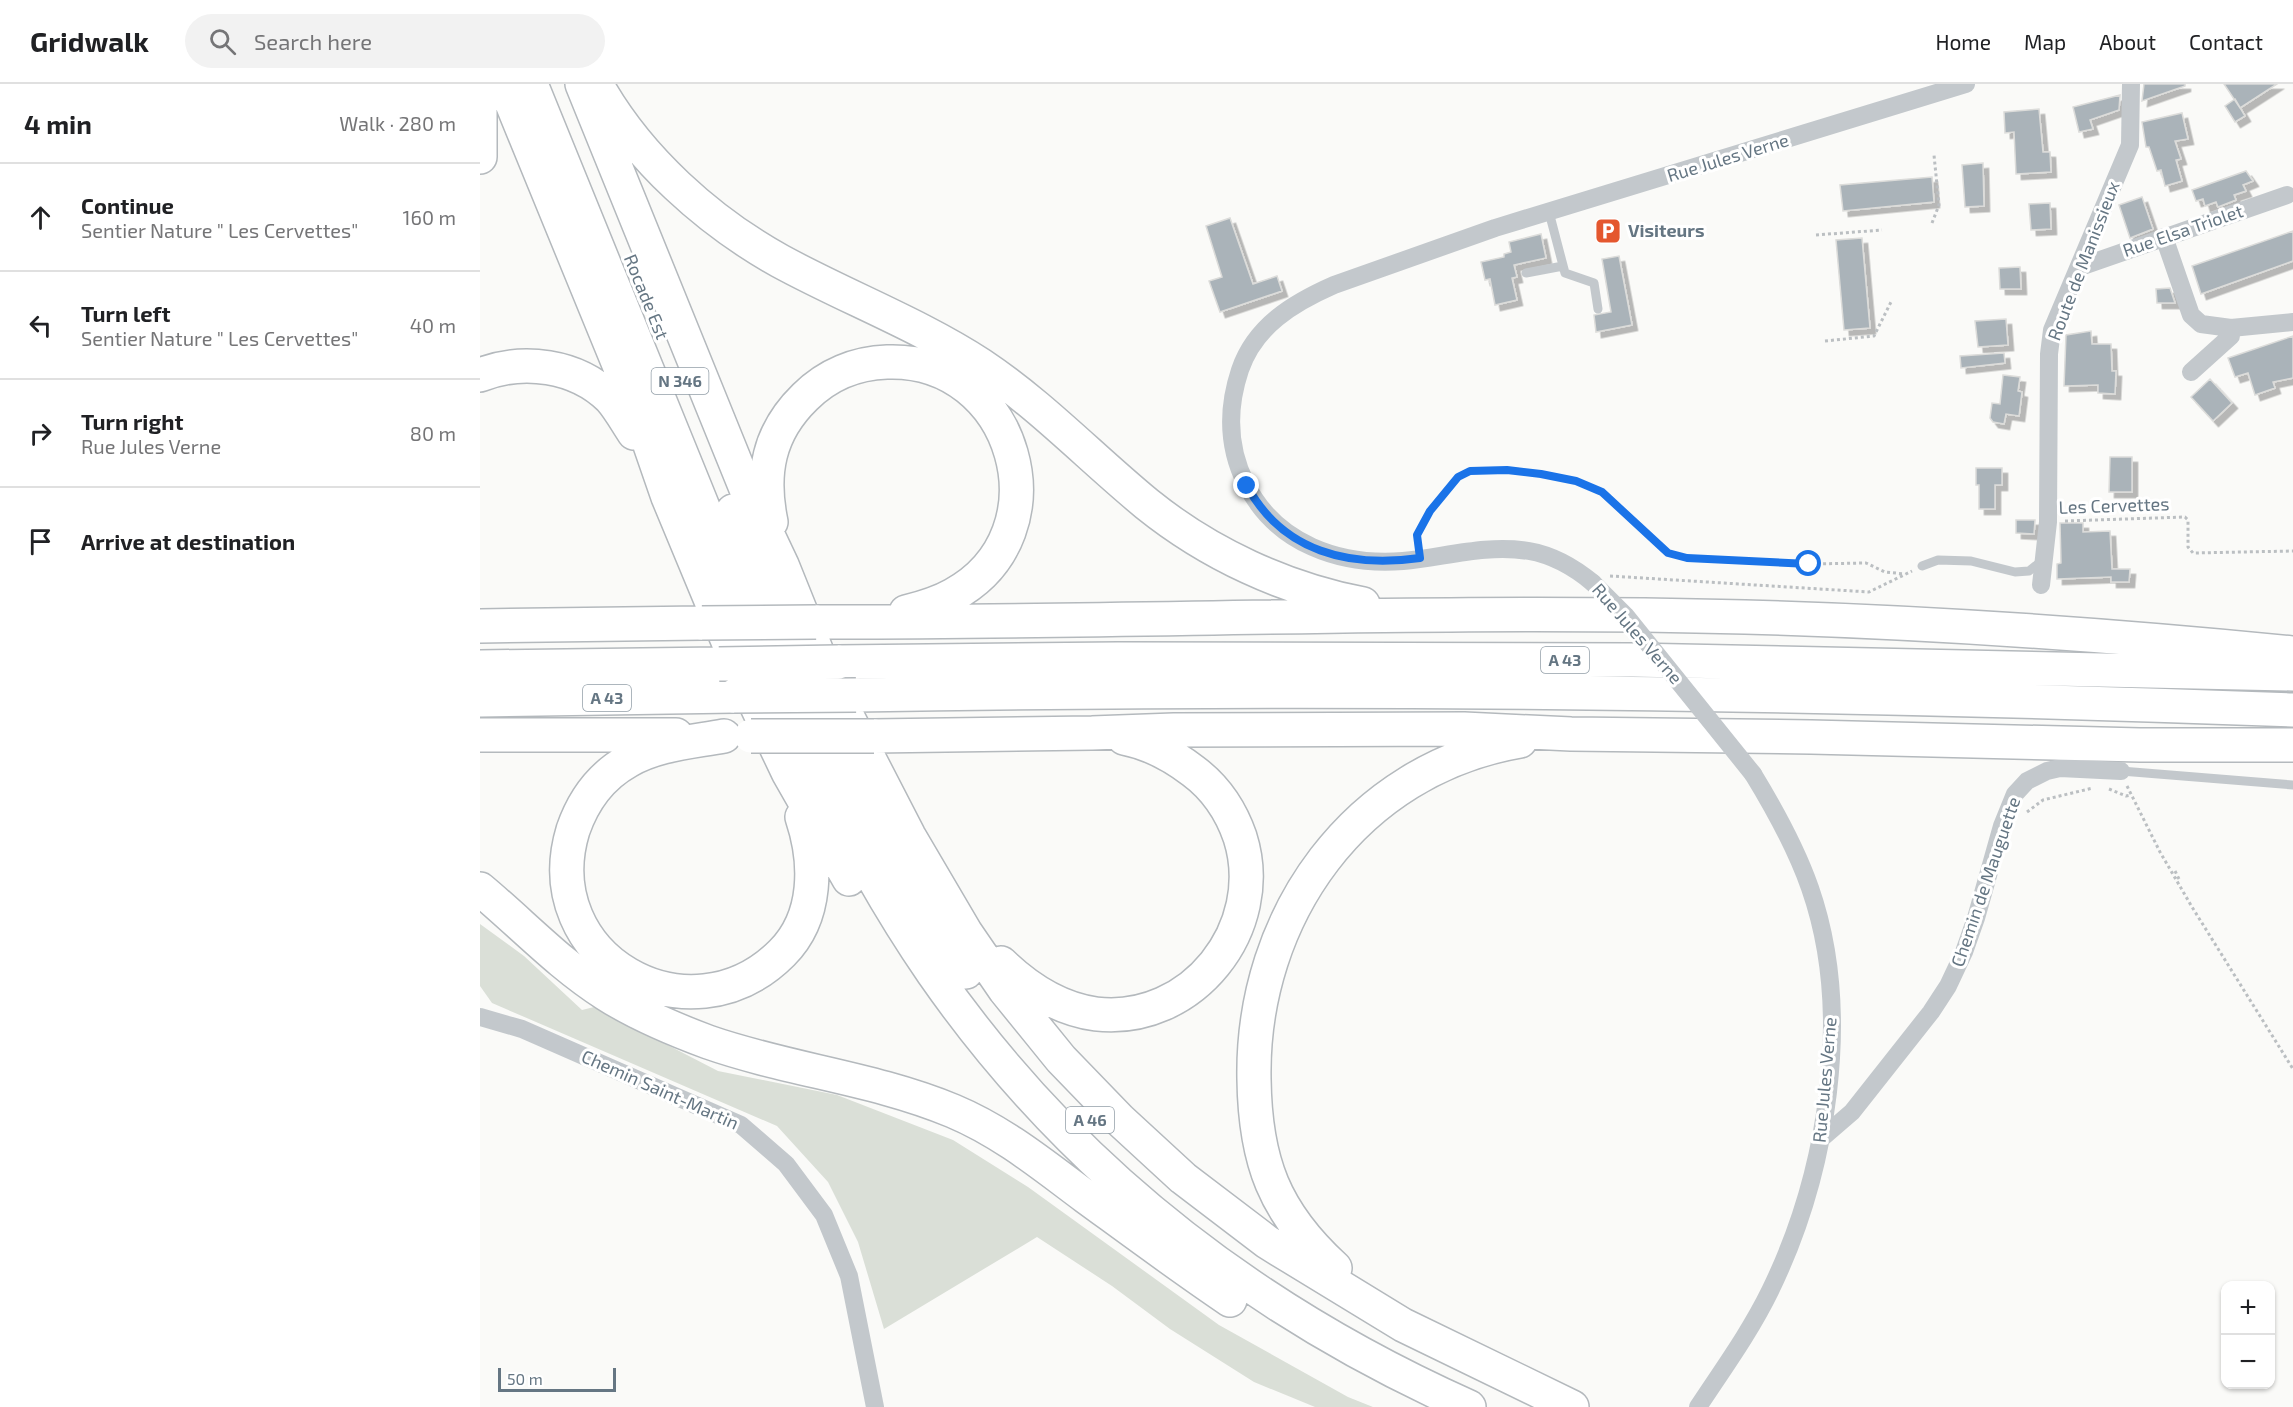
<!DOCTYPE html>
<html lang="en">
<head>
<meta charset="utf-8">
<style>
  :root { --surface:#fff; --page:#f2f2f2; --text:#202124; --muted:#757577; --line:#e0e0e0 }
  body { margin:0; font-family:"Exo 2",sans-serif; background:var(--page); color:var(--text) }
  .controls { position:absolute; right:18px; bottom:18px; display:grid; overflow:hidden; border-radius:12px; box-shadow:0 2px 4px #0004 }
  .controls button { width:54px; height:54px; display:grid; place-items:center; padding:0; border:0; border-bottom:2px solid var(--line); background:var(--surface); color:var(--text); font:30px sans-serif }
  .scale { position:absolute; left:18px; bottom:15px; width:118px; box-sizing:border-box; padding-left:6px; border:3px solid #657683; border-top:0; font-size:16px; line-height:21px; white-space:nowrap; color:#657683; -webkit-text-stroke:4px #fff; paint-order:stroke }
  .stop { position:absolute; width:18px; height:18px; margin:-14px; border:4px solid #1a73e8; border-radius:50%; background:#fff }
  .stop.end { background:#1a73e8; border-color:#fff; box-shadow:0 2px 6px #0008 }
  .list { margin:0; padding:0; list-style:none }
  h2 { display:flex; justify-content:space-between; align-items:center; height:78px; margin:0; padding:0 24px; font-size:26px }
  h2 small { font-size:20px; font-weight:400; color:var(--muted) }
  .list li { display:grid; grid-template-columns:39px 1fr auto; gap:18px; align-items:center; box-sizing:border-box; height:108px; padding:0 24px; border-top:2px solid var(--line) }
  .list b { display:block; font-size:22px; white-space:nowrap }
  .list p { margin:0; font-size:20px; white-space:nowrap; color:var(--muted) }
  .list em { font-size:20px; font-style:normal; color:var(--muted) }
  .icon { flex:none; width:33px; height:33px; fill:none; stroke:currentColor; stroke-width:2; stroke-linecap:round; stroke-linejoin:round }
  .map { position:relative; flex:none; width:1813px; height:1323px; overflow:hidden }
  header { display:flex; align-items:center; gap:36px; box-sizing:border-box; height:84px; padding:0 30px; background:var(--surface); border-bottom:2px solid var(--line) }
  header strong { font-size:28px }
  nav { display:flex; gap:33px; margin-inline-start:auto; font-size:21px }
  .search { width:420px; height:54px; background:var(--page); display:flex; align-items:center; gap:15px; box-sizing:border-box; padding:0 21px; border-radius:33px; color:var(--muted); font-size:22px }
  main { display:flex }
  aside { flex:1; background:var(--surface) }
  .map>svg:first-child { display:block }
</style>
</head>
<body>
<header>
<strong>Gridwalk</strong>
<div class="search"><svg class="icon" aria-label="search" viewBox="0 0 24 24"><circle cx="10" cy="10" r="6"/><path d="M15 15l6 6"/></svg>Search here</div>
<nav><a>Home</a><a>Map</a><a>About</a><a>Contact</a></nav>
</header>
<main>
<aside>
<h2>4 min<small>Walk · 280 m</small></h2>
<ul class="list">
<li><svg class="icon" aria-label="ahead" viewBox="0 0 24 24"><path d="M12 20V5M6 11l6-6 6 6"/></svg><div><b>Continue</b><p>Sentier Nature &quot; Les Cervettes&quot;</p></div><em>160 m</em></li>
<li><svg class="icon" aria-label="left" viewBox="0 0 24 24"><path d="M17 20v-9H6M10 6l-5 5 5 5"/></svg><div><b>Turn left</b><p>Sentier Nature &quot; Les Cervettes&quot;</p></div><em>40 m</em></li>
<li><svg class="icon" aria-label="right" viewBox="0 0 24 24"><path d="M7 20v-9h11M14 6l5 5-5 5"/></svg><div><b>Turn right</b><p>Rue Jules Verne</p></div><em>80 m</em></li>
<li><svg class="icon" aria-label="arrive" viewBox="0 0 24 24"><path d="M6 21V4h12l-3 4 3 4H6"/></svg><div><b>Arrive at destination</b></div></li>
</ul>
</aside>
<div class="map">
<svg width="1813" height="1323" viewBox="0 0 1813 1323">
  <defs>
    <filter id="shadow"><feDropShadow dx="5.5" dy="5.5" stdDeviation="0" flood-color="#0004"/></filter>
  </defs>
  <rect width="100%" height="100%" fill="#fafaf8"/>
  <path fill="#dadfd7" d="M0,840L44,872L102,926L114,923L238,987L357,1011L473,1056L548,1103L739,1241L868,1313L893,1323H835L774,1298L690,1245L632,1202L557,1153L404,1245L378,1158L348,1098L297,1042L12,919L0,902Z"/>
  <path fill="#aab3b9" stroke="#dcdcda" stroke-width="1.5" filter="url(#shadow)" d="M1664,0H1705V2L1662,17Z
    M1744,0H1797L1760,24Z
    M1640,11L1639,26L1610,36L1613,45L1599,48L1593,23Z
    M1755,15L1765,32L1755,38L1745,22Z
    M1559,25L1563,68H1570L1571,88L1536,90L1534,48L1525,49L1524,28Z
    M1702,29L1708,55L1695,57L1701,75L1696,76L1702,97L1685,102L1681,86L1677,87L1669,63H1666L1662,38Z
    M1503,79L1504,122L1485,123L1482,81Z
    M1766,87L1773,97L1763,101L1766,107L1754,111L1756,116L1738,123L1736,118L1725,122L1723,115L1716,117L1712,106Z
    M1452,93L1454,118L1363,127L1360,101Z
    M1662,113L1673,145L1650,154L1639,121Z
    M1570,119L1571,145L1551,146L1549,120Z
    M750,134L773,200L797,192L802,207L740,228L729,197L742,193L726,142Z
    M1813,147V177L1721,210L1712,182Z
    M1061,150L1066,174L1034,181L1037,193L1032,194L1037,216L1015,221L1010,195L1005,196L1001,178L1024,173V170L1031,168L1029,158Z
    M1382,154L1390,244L1364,246L1356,156Z
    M1139,172L1152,241L1116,248L1114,231L1131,228L1122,175Z
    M1540,183L1541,205H1520L1519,184Z
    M1690,204L1695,219H1677L1676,205Z
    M1526,235L1528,261L1498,263L1495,237Z
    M1611,247L1612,260H1631L1632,287H1636L1635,310L1618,309V301L1584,302L1586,251Z
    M1813,252V294L1793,298L1795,304L1775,311L1768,289L1755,293L1748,274Z
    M1524,269L1525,279L1481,284L1480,272Z
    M1523,291L1540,293L1538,307L1542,308L1539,332L1526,330L1524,340L1513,338L1510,334L1512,319L1520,320Z
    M1730,295L1752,319L1733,337L1711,313Z
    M1630,373H1652V408H1629Z
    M1496,384H1522V401H1515V425H1499V401H1496Z
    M1536,436H1555L1554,450L1536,449Z
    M1580,439H1603V448L1630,447L1632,485H1650L1649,498H1631V493L1577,495V480L1581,479Z"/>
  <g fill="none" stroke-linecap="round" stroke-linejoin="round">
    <defs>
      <path id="highway" d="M24,0L160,332L188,413L262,591L308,688L369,795
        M51,0C106,135 161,271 216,406C283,572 351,741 453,889C590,1086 772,1226 989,1323
        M102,0L267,407L302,481L347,593L429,752L486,849L525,906L581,975L640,1036L703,1094L787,1158L923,1241L1092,1323
        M118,3C159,75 228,137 300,177C366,213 438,240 501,281C561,321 611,374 667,420C729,470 805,505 883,520
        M0,13V73
        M0,291C43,274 96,281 130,314C139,324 146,337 154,349
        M253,427C318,587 386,747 486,888
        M291,438C281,390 288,349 325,313C347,291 376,279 407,278C536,273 587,449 473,511C459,519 442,524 426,528
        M336,538C646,539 955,525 1265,533C1448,538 1631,551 1813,569
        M0,542L222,539
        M358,578L638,575L1153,576L1813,590
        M0,583L239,580
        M376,611C855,603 1334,608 1813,626
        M0,616L254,612
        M0,651H196
        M244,652C212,658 177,660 148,677C121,692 103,717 93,746C54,874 209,962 302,869C338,833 337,778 322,733
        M394,652L612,649L694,646L984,645L1091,650L1331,653L1660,661H1813
        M0,805C42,840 79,880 126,910C157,930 193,945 228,958C308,986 394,994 473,1027C523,1048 563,1081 606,1113C654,1148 701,1183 750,1216
        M521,879C547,904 579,925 616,930C712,941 789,844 760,753C751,727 736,704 713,687C692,671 670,659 644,654
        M855,1184C794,1128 775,1077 774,995C771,832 876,685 1040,657"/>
    </defs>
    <use href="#highway" stroke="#b4b9bd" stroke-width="36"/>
    <path stroke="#bbbfc2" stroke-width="3" stroke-dasharray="3 3" stroke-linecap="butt" d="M1452,139L1459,121L1454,71
      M1336,151L1402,146
      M1345,257L1394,252L1411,218
      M1585,437L1705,433L1708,436V463L1713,469L1813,467
      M938,460L937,451L950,427L978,394L990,388L1027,386L1061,390L1096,397L1122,408L1188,469L1207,474L1329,480L1386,479L1405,488L1425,490
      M1130,492L1389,508L1432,487
      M1647,702L1680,768L1712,823L1813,985
      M1629,705L1646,712L1651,711
      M1547,728L1563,716L1613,704
      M1695,787L1699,795"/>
    <path stroke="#c3c8cc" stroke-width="9" d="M1069,128L1085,189L1114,199L1118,225
      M1046,189L1083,182
      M1442,482L1458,476L1491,477L1535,488L1549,487L1563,476
      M1641,687L1813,701"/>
    <path stroke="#c3c8cc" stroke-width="18" d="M1684,153L1711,231L1721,240L1751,244L1813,238
      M1600,183L1807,111
      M1711,288L1751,252V244
      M1113,499C1095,484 1072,471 1049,467C1006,460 965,473 923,477C860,482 796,460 766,400C748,364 747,325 760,286C775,242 813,219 854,201L1015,144L1486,0
      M1561,501L1568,438L1569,270L1572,246L1650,61L1651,0
      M0,933L42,945L261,1041L306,1080L344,1131L369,1192L395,1323
      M1343,1053L1372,1028L1451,928L1468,902L1484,868L1496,834L1522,742L1535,710L1547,697L1567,687L1580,684L1641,687
      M1218,1323C1243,1285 1270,1248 1290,1207C1347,1090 1374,930 1330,804C1316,764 1295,726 1273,690"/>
    <use href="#highway" stroke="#fff" stroke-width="33"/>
    <defs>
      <path id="highway-bridge" d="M222,539L336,538
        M239,580L358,578
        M254,612L376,611
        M271,652H394"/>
    </defs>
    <use href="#highway-bridge" stroke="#b4b9bd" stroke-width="36" stroke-linecap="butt"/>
    <path stroke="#c3c8cc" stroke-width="18" d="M1113,499L1145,531L1273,690"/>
    <use href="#highway-bridge" stroke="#fff" stroke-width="33"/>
  </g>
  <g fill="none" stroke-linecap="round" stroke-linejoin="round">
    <path stroke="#1a73e8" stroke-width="8" d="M767,402C803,468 869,484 940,474L937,451L950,427L978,393L990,387L1027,386L1061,390L1096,397L1122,408L1188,469L1207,474L1329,480"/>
  </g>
  <defs>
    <symbol id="parking-square" viewBox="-11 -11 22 22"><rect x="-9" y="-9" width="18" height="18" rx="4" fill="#e4572e" stroke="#fff"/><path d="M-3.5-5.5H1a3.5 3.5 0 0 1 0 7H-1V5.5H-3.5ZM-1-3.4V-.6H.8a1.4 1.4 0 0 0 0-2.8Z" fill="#fff"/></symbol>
  </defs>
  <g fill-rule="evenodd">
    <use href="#parking-square" x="1113" y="132" width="30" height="30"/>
  </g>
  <g text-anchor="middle" stroke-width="6" stroke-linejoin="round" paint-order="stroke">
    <g fill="#fff" stroke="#939fa8" stroke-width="1.5">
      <rect x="171.5" y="284" width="57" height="26" rx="4.5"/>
      <rect x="1061" y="563" width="48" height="26" rx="4.5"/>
      <rect x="103" y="601" width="48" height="26" rx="4.5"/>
      <rect x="586" y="1023" width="48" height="26" rx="4.5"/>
    </g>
    <g font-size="16" font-weight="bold" fill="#657683">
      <text x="200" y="303">N 346</text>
      <text x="1085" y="582">A 43</text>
      <text x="127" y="620">A 43</text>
      <text x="610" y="1042">A 46</text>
    </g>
    <g font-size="18" fill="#657683" stroke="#fff">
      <text transform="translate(1248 74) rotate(-17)" y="6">Rue Jules Verne</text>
      <text transform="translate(1703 147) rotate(-19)" y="6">Rue Elsa Triolet</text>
      <text transform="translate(1604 177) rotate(-69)" y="6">Route de Manissieux</text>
      <text transform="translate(166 213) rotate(68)" y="6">Rocade Est</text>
      <text transform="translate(1634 422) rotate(-2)" y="6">Les Cervettes</text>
      <text transform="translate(1157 550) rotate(49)" y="6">Rue Jules Verne</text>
      <text transform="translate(1506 798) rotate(-71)" y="6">Chemin de Mauguette</text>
      <text transform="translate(1345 996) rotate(-85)" y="6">Rue Jules Verne</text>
      <text transform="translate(180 1006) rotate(24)" y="6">Chemin Saint-Martin</text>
    </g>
    <g font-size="18" font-weight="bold" fill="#657683" stroke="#fff" text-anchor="start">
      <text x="1148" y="153">Visiteurs</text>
    </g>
  </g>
</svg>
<div class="controls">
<button>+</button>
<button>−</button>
</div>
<div class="scale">50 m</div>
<div class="stop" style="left:1329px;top:480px"></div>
<div class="stop end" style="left:767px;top:402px"></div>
</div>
</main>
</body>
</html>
